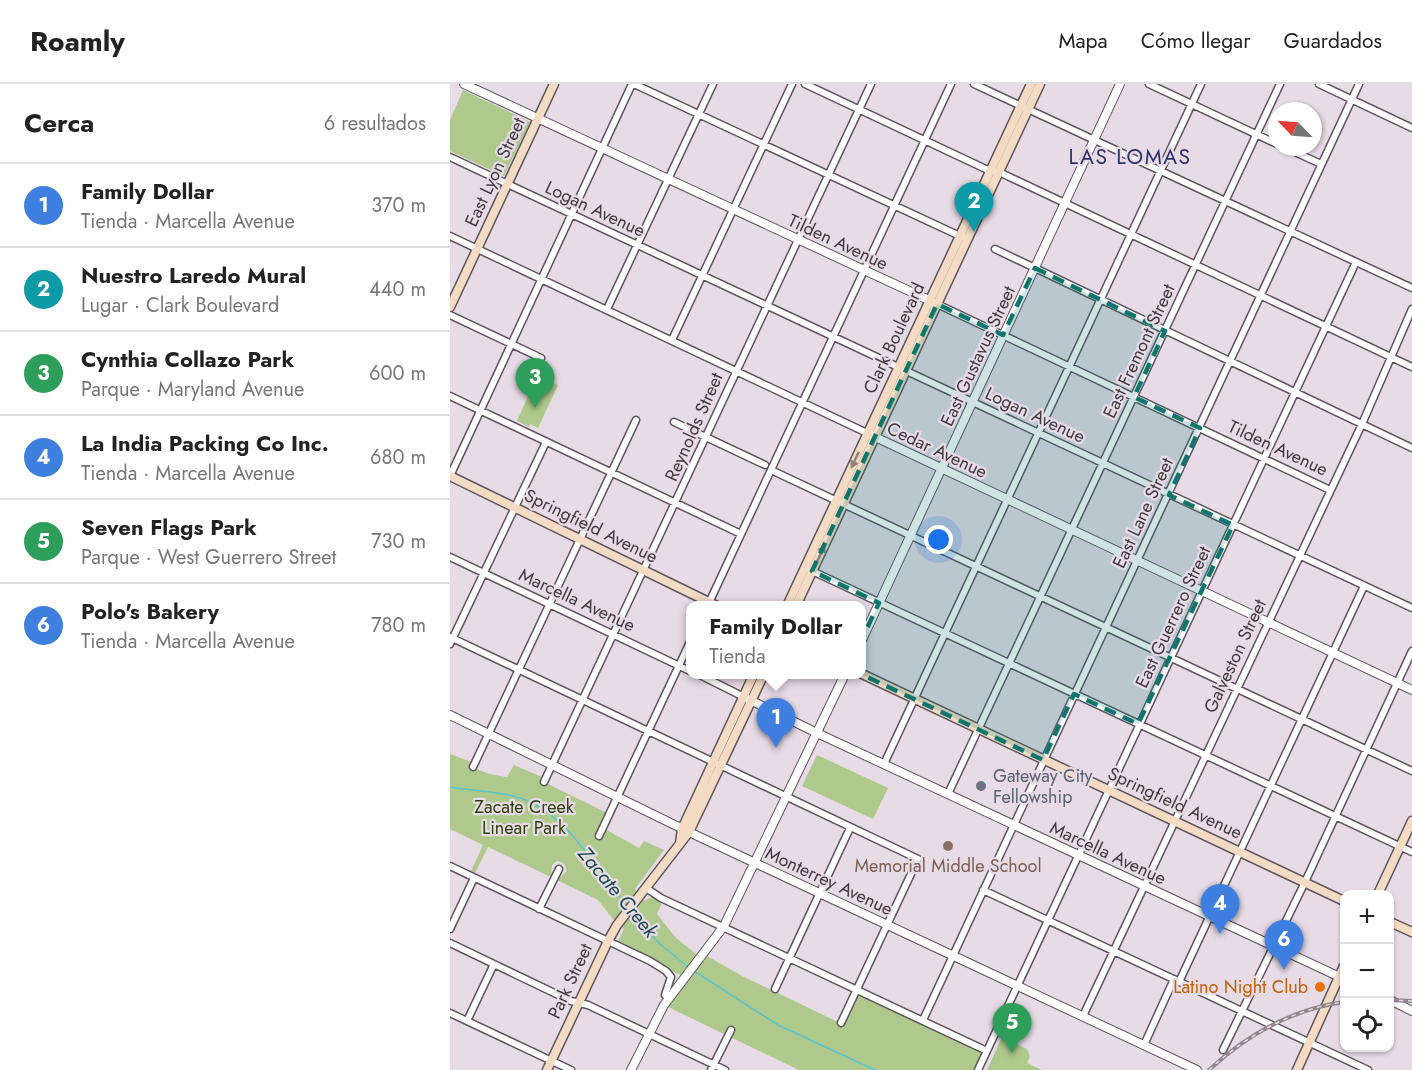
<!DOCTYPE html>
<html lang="es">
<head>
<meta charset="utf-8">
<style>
  :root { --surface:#fff; --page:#f6f6f6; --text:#222; --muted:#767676; --line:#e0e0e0; --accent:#686de7 }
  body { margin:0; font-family:Jost,sans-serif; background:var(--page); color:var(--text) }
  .controls { position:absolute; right:18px; bottom:18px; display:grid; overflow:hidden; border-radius:12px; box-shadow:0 2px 4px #0004 }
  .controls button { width:54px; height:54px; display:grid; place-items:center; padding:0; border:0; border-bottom:2px solid var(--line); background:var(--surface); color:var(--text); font:30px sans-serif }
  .compass { position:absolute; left:818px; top:18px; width:54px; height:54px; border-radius:50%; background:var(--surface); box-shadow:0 2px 4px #0004; rotate:295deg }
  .you { position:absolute; left:489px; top:456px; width:21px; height:21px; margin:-15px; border:4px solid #fff; border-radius:50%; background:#1a73e8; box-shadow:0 0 0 9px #1a73e833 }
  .badge { display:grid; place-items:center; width:39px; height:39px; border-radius:50%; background:var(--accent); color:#fff; font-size:20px; font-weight:700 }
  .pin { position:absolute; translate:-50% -50px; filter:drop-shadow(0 2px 3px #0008) }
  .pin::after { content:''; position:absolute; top:32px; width:21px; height:18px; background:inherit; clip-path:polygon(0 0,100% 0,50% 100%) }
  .popup { position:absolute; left:236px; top:517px; width:180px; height:78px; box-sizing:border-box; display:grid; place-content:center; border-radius:12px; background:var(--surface); filter:drop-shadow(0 2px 4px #0005); font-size:20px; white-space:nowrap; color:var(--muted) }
  .popup b { font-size:22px; color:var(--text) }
  .popup::after { content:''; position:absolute; left:50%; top:100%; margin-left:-12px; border:12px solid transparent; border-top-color:var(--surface) }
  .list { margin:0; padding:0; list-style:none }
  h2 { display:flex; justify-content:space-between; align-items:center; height:78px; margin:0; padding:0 24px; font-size:26px }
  h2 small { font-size:20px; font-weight:400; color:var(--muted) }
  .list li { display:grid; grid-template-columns:39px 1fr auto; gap:18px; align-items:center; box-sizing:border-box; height:84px; padding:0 24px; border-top:2px solid var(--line) }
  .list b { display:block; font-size:22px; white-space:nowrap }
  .list p { margin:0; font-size:20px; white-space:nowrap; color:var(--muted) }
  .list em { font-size:20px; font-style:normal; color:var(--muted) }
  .icon { flex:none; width:33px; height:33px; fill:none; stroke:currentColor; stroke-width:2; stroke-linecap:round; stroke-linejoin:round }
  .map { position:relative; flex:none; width:962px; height:986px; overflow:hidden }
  header { display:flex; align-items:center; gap:36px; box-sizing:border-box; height:84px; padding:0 30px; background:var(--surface); border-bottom:2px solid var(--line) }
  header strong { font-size:28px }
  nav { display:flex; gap:33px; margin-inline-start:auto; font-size:21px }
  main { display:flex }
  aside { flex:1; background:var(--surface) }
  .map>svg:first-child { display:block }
</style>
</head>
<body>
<header>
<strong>Roamly</strong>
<nav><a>Mapa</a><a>Cómo llegar</a><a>Guardados</a></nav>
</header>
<main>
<aside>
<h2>Cerca<small>6 resultados</small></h2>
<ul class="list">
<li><span class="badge" style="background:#3f7fe0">1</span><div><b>Family Dollar</b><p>Tienda · Marcella Avenue</p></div><em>370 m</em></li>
<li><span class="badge" style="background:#0f9aa8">2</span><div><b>Nuestro Laredo Mural</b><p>Lugar · Clark Boulevard</p></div><em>440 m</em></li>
<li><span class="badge" style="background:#2e9e5b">3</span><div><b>Cynthia Collazo Park</b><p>Parque · Maryland Avenue</p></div><em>600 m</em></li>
<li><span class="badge" style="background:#3f7fe0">4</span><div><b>La India Packing Co Inc.</b><p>Tienda · Marcella Avenue</p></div><em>680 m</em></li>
<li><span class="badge" style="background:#2e9e5b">5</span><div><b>Seven Flags Park</b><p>Parque · West Guerrero Street</p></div><em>730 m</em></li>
<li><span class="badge" style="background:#3f7fe0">6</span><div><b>Polo's Bakery</b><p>Tienda · Marcella Avenue</p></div><em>780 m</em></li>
</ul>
</aside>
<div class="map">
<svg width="962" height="986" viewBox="0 0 962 986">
  <rect width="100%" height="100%" fill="#e7dbe6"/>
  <path fill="#afc98c" d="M13,6L80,38L54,92L0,67V36Z
    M90,286L100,291L98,296L108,301L88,344L80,340L79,343L67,337Z
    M0,670L21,678L20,682L39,690L57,693L64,681L92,693L98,700L157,729L146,751L155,745L189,764L194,757L214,766L185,805L194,817L202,813L212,819L207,830L226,854L254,876L257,872L292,892L388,938H394L407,912H411L530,967L532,970L525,986H349L218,923L238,896L231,891L216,885L193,869L168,857L174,845L162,834L148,816L107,796L116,788C117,782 114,778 107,777L102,781L101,793L38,763L25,789L21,787L33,761L0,745Z
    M367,671L438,704L423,735L352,702Z
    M552,953L577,965L580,973L577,979L592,986H537Z"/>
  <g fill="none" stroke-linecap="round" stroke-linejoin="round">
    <path stroke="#59c6d0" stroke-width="1.5" d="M0,703C22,707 59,708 78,717C117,733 151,789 176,822
      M181,828L210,860L238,883
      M244,887L328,941L425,986"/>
    <defs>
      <path id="minor" d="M184,0L512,153
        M355,0L540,87L549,88L962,283
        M524,0L962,204
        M699,0L827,60
        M869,0L962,44
        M834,63L871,80
        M0,73L962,524
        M0,152L417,349
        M545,165L962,364
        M487,220L880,406
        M157,225L263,0
        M0,231L91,274
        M222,256L342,0
        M0,312L291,450
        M224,338L315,381
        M321,386L962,687
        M0,392L182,0
        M0,473L240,587
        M360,486L962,768
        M258,521L501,0
        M0,553L468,775L391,939
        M0,560L96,358
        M248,590L294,613
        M434,680L751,0
        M23,683L186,336
        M94,698L421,0
        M498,710L830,0
        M149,752L240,558
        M0,782L200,877L216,887L221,893L215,911L218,915
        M196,804L211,814L537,967
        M533,806L918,986
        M89,825L109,785
        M0,845L24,794
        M0,859L121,917L138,921L275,986
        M729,898L914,502
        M325,905L400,744
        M0,929L121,986
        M633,932L912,340L962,225
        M473,936L909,0
        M17,937L44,880
        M694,961L724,895
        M773,966L855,798L962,567
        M261,986L281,946
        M528,986L906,178"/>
      <path id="tertiary" d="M14,0L483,218
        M421,351L962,606
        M412,556L670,0
        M294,613L367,649L894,895
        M0,631L239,748L747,986
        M940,916L962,927
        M181,986L214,921L274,842L395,590"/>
      <path id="secondary" d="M0,223L104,0
        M0,392L267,522
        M337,522L581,0
        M346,522L590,0
        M412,590L894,817
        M230,759L232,745L304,590
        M928,810L962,737
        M940,838L962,848
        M97,986L158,857L167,841L239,748L314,590
        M847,986L894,882"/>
    </defs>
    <use href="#minor" stroke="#5e545e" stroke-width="9"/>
    <use href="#tertiary" stroke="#5e545e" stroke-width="10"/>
    <use href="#secondary" stroke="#5e545e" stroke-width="11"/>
    <use href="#minor" stroke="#fff" stroke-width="6"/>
    <use href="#tertiary" stroke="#fff" stroke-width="8"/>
    <use href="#secondary" stroke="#f4dcc4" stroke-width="8"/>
    <defs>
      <path id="rail" d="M940,916L962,917
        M759,986C797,951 843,925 894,918"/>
    </defs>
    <use href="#rail" stroke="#8f868e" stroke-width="4"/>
    <use href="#rail" stroke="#e7dbe6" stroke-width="1.5" stroke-dasharray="4.5" stroke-linecap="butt"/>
  </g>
  <defs><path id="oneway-solid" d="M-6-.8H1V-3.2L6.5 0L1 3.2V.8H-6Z" transform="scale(1.5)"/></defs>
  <g fill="#90837b">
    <use href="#oneway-solid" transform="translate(405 376) rotate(115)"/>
    <use href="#oneway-solid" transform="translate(371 469) rotate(-65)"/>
  </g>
  <path fill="#0f766e" fill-opacity="0.2" stroke="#0f766e" stroke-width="4.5" stroke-dasharray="12 8" stroke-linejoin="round" d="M585,184L715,247L684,313L750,344L719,411L783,441L688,640L624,610L593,676L398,584L429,519L362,487L487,220L553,251Z"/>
  <circle fill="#6b7280" stroke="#e7dbe6" stroke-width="2" cx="531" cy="702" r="6"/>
  <circle fill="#8d6e63" stroke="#e7dbe6" stroke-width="2" cx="498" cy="762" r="6"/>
  <circle fill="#e8710a" stroke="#e7dbe6" stroke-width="2" cx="870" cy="903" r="6"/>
  <g text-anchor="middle" stroke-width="4.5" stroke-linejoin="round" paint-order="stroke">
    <g font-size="18" fill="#3f3a3f" stroke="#e7dbe6">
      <text transform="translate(45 88) rotate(-65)" y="6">East Lyon Street</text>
      <text transform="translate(145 125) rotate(25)" y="6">Logan Avenue</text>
      <text transform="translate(388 158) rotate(25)" y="6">Tilden Avenue</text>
      <text transform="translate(444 254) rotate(-65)" y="6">Clark Boulevard</text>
      <text transform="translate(689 267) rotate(-65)" y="6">East Fremont Street</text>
      <text transform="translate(528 272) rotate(-65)" y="6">East Gustavus Street</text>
      <text transform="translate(585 331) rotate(25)" y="6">Logan Avenue</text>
      <text transform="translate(244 343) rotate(-66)" y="6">Reynolds Street</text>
      <text transform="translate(828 364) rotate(25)" y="6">Tilden Avenue</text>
      <text transform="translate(487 366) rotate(25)" y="6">Cedar Avenue</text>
      <text transform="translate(693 429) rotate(-65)" y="6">East Lane Street</text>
      <text transform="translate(141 442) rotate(26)" y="6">Springfield Avenue</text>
      <text transform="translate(127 516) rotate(25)" y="6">Marcella Avenue</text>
      <text transform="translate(723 533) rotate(-65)" y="6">East Guerrero Street</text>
      <text transform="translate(785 572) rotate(-65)" y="6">Galveston Street</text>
      <text transform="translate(725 719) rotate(25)" y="6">Springfield Avenue</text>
      <text transform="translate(658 769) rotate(25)" y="6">Marcella Avenue</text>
      <text transform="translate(379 797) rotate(25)" y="6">Monterrey Avenue</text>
      <text transform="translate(120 897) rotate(-65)" y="6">Park Street</text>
    </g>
    <g font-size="18" fill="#5b616d" stroke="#e7dbe6" text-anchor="start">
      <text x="543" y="698">Gateway City<tspan x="543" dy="21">Fellowship</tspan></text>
    </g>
    <g font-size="18" fill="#2e400d" stroke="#e7dbe6">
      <text x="74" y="729">Zacate Creek<tspan x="74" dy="21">Linear Park</tspan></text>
    </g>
    <g font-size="18" fill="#785e54" stroke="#e7dbe6">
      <text x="498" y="788">Memorial Middle School</text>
    </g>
    <g font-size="18" fill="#c56008" stroke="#e7dbe6" text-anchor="end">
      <text x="858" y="909">Latino Night Club</text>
    </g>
    <g font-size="20" font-style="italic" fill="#17484d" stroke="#e7dbe6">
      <text transform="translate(168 808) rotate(50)" y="7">Zacate Creek</text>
    </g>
    <g font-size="21" letter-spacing="1.5" fill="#2d306b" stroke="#e7dbe6">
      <text x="680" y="80">LAS LOMAS</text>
    </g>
  </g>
</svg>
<div class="controls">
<button>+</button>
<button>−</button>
<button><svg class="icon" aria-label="locate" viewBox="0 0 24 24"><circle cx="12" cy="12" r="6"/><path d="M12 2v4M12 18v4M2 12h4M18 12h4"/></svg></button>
</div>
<svg class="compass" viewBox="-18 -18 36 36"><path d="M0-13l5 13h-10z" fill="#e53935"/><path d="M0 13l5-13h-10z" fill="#767676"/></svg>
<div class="you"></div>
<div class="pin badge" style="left:326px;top:664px;background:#3f7fe0">1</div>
<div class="popup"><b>Family Dollar</b>Tienda</div>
<div class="pin badge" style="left:524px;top:148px;background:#0f9aa8">2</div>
<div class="pin badge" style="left:85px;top:324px;background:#2e9e5b">3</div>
<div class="pin badge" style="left:770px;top:850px;background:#3f7fe0">4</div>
<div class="pin badge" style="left:562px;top:969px;background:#2e9e5b">5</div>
<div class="pin badge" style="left:834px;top:886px;background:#3f7fe0">6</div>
</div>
</main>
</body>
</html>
